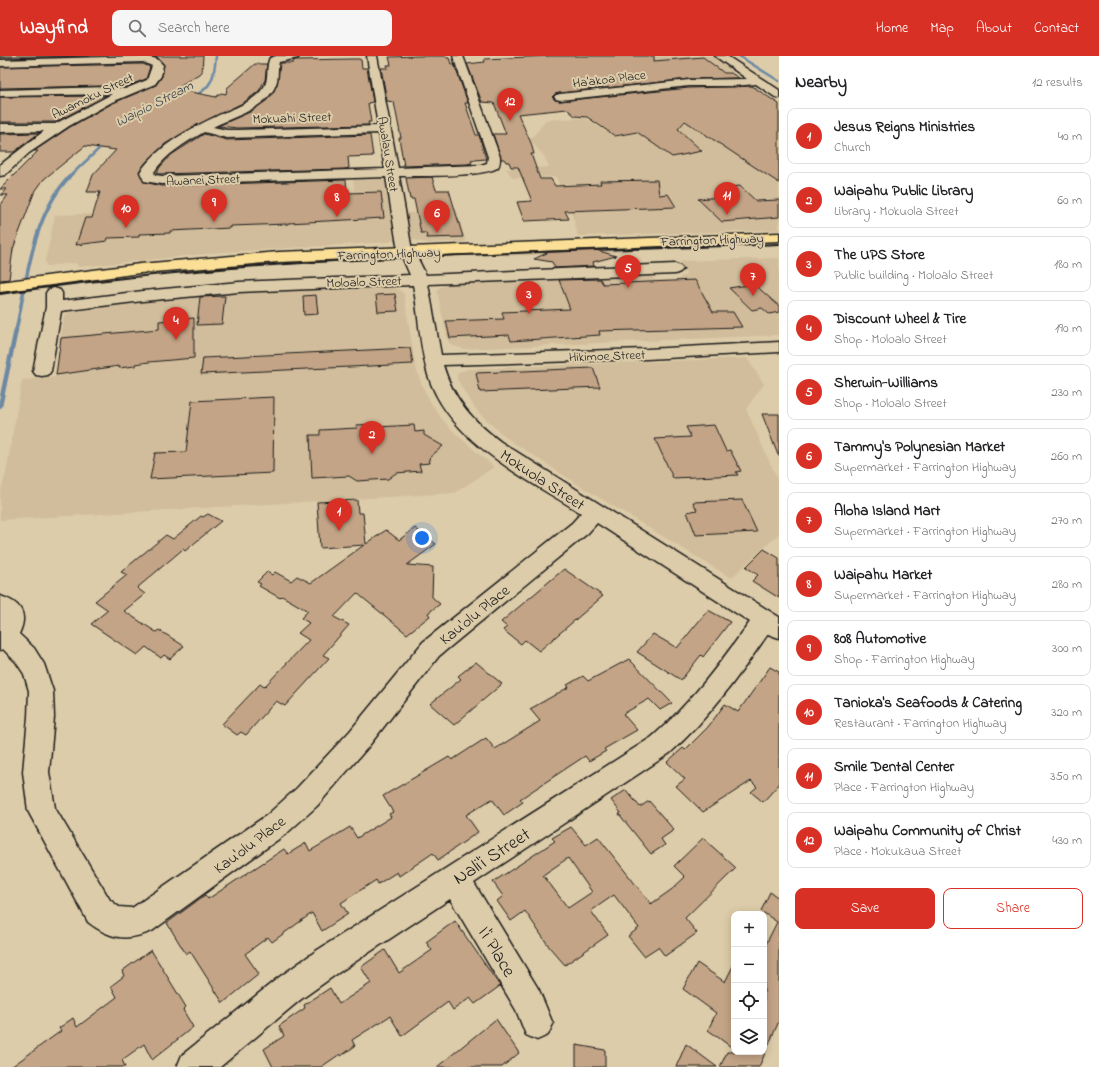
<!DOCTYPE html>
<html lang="en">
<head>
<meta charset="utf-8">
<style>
  :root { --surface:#fff; --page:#f6f6f6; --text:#202124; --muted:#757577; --line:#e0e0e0; --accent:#d93025 }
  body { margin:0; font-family:"Indie Flower",sans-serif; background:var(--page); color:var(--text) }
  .controls { position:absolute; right:12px; bottom:12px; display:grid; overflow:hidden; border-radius:8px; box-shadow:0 2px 10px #0003 }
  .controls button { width:36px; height:36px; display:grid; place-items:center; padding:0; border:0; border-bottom:1px solid var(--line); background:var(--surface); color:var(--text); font:20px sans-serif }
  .you { position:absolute; left:422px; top:482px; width:14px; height:14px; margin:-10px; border:3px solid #fff; border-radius:50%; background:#1a73e8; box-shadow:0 0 0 6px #1a73e833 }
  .badge { display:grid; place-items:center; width:26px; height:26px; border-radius:50%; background:var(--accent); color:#fff; font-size:13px; font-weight:700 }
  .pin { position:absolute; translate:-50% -33px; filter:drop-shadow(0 1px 2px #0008) }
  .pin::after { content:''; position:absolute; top:21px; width:14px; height:12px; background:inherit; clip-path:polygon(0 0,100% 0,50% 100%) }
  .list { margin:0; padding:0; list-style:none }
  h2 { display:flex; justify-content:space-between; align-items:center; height:52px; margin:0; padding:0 16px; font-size:17px }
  h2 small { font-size:13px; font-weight:400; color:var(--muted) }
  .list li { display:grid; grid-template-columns:26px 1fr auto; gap:12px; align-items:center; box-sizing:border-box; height:56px; margin:0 8px 8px; padding:0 8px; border:1px solid var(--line); border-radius:8px }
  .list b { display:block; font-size:15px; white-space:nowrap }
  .list p { margin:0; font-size:13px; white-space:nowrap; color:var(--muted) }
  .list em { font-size:13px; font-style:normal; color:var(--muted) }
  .actions { display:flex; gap:8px; padding:12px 16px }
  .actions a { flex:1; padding:9px 0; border:1px solid var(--accent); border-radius:8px; text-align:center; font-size:14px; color:var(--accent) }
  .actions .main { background:var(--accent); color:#fff }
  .icon { flex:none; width:22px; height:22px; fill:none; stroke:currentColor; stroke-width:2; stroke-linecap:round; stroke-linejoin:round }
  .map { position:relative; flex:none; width:779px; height:1011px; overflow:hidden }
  header { display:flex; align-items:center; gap:24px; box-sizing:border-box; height:56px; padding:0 20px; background:var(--accent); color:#fff }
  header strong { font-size:19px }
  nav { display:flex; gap:22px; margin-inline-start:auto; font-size:14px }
  .search { width:280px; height:36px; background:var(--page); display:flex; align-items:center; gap:10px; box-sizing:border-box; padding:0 14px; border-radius:8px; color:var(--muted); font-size:15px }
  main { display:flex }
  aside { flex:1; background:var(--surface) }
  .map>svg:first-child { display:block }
</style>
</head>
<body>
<header>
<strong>Wayfind</strong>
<div class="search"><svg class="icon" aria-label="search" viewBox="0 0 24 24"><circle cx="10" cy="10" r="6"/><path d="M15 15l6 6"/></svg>Search here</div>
<nav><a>Home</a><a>Map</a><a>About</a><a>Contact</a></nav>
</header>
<main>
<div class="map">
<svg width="779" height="1011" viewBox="0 0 779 1011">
  <rect width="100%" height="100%" fill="#ddcca9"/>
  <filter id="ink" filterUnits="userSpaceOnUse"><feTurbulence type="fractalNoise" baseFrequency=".025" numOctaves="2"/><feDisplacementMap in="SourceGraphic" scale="8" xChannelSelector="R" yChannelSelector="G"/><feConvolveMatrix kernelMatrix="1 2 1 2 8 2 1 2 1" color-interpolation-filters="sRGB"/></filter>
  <g filter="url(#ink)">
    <path fill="#d1bd9b" d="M614,0H716L738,15L701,19L709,25L688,26L671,13Z
      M779,48V174L578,180L571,155L556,121L513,122L506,113L549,111L544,100L530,84L544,67L545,64L585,62L615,81L755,54Z
      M353,120H382L387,125L394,183L390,186L224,196L79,211L75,207L47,210L45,206L55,159L355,148Z
      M457,155L466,186L427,187L418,185L411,182L404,157Z
      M628,189L631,196L506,200L504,193Z
      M779,202V279L464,293L451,289L448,285L437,235L440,231L451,227L644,220H650L656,224H679L680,221L687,219L680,205Z
      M388,231L399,233L404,238L415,309L422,329L430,345L441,362L457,379L494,411L455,437L0,464V437L6,417L22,324L55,321L64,260L66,258L74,255L196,240L283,234Z
      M747,302L764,328L746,353L779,427V478L731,522L577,428L505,381L478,356L466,339L457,323V319L459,316L468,313Z"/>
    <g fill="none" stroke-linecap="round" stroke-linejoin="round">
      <path stroke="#6c89a4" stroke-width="2.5" d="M739,0L779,25
        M193,41C213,31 214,21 216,0
        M68,122L105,87"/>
      <path stroke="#6c89a4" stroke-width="3.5" d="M16,275C27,223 32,161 69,121"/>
      <path stroke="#6c89a4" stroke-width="4.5" d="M0,350L16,274"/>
    </g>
    <path fill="#c3a486" stroke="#1c1c1c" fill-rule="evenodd" d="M0,0H90L0,2Z
      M151,0H203L202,16L181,29L186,30L181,34L216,41L221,37L226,38L227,32L255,8H267L265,24L259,35L243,47L197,69L165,88L147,105L139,115L144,126L162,130L346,124L347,137L381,136L384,162L288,167V168L231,170V172L170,175V177L139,178V181L108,182L107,185L76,189L85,162H92L100,136H87L93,119L116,94L85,90L44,123L34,137L13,193L9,223L0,224V150L8,139H1L6,133H0L38,95H34L70,71L113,47L156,29L162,20L164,9L158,2Z
      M418,0H446L447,2H449L451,8H454L468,47H465L476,79H479L486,103L475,104L471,105L472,107L467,108L404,110L399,82H401L394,46L387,45L381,12H388L387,9H391L389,1Z
      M551,0H654V5L703,1L724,17H731L739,22L689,23L560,37L555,38L552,41L555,44L560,45L689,32L752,30L779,48V127L685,65L678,73L702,95L672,101L637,76L615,80L587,61L575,60L567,53L518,58L531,87L534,98H531L540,123H551L555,130L601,128L600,125L657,124L659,139L668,138L676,151L565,155L569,163L524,165L517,146L532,145L518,111H511L509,106H506L504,103H501L493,78H506L494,47L482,46L467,8L485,6L484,3Z
      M353,3H359L361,4L362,12H367L373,46L368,47L371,66H368L369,69L238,72L218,70L250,56L267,44L273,37L277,28L280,7H293V5L296,4Z
      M143,8L150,11L146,23L125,31L108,30L0,32V11Z
      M106,40L55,66H0V41Z
      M0,77V78L39,77L14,96H0Z
      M204,78L227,84L370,79L373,100L348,101L349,112L345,113L156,118L160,111L171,99Z
      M432,121L436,134H449L463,181L427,182L426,177H421L414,143H410L406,122Z
      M740,130L756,145L779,144V161L722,166L698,143L731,140L722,132Z
      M596,194L616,200L593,206L594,210L555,212L552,206L534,203L549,196Z
      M600,223L603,228L695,224L713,256H733L742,271L599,275L600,279L511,285L509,279L450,282L446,265L504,263L502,256L570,253L559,224Z
      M754,228L779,250V256L769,258L762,252L752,254L729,232Z
      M395,238L398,255L378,256L376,239Z
      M316,239L318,258L304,259L303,240Z
      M225,240L222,268L197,269L200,241Z
      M194,262V302L149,306L135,308V310L119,312V310L56,319L61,282L159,273V265Z
      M410,292L413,308L201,318L203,302Z
      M593,312L600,331L480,336L476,317Z
      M274,341L273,417L150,423L155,397L186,396L192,345Z
      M762,358H779V399H778Z
      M377,368V371L414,369L415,376L424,375V379L443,390L429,402L430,407L419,408L421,415L396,417L388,423L357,425L349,420L312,422L310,379H320V374L357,372L356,369Z
      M714,369L726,395L730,394L741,415L736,416L738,419L673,422L655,383L691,381L686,371Z
      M357,444L358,457H363L366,488L386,474L399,484L415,472L436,488L407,509L433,511L432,541L440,548L428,557L430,560L407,578L357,537L334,561L349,569L323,599L329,602L285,650L276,645L246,679L241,676L237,679L222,668L260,628L264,631L309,584L298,577L309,567L301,562L308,555L282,540L280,542L259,530L261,528L257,526L267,516L272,519L275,516L291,525L297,520L311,527L364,489L320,492L317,446Z
      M742,444L757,476L696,479L687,456L697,454L693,446Z
      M208,458L221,465L185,495L183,493L137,532L145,538L124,555L156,576L159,574L184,590L170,603L164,599L161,602L146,591L137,599L91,568L108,554L95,545L127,519L121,516L166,479L173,483L201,460L203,461Z
      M764,493L779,502V542L752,525L758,519L746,511Z
      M564,513L603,540L539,595L525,584L521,588L503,574L507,571L501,566Z
      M708,554L730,566L703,601L701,599L681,624L637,596L653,578L677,592Z
      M629,603L672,647L660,654L649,643L623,658L637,674L604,693L606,695L589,705L585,700L520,743L523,746L504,759L492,743L466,759L478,776L438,804L433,797L399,820L397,816L378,828L376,824L341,847L348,858L322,875L312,857L272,886L268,881L245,898L259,918L223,947L190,895L186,898L167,867L205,839L208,843L284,793L288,798L306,787L310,795L350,771L357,782L391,761L389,758L393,756L383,740L449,701L452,704L486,682L495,693L540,665L530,653L569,631L567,629L583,620L588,625Z
      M476,606L502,628L454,669L430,648L461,623L458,620Z
      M770,611L779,616V728L763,746L751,736L757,731L751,725L703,756L676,730L685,723L667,706L683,692L685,694L708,671L725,648L738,656Z
      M626,734L640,751L649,745L674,774L661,783L665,789L651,798L619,758L621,757L611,744Z
      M571,771L586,789L598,781L651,848L671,834L685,821L674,810L703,782L736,812L685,862L697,877L665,900L658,891L644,900L628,880L639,872L614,839L591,855L608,879L565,909L550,892L525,855L511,865L497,845L503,840L493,826L555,785L552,782ZM568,802L592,836L568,852L543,819Z
      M770,836L779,842V965L759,1011H720L727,996H764V892L777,866L761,855Z
      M455,865L500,930L475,948L470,942L453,954L448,946L402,980L390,960L352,984L355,990L341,1000L340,998L321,1011H273L264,993L284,980L279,970L305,952L304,949L330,932L339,948L371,927L361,911L385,894L399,917L432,894L426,886Z
      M151,894L186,951L183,954L193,971L152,1004L144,988L122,1004L125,1011H11L61,975L59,972L73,962L77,971L117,941L111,930L124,920L122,915Z
      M697,907L725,926L734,908V993L708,974L716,957L683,933Z
      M496,963L519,997L502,1011H437Z
      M686,988L717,1011H676Z
      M576,989L605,994V1011H576Z"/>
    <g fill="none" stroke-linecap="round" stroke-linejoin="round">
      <defs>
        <path id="minor" d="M144,0L157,3L163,9L161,20L155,28L112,46L69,70L29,97L5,119L0,120V109L44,75L0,76V68H55L112,38L0,40V34L108,31L125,33L147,24L152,10L143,6L0,10V4Z
          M276,0H299L298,2L279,6C277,13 279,21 276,28C268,52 234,60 213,71L227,74H238L378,70L367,0H377L398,112L481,109L487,107L488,101L453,0H463L500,101C500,105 500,110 497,112C483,121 419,120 399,120L411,189L426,219L675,208L680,210L683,213L680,216L675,218L428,228L441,299L647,293L779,286V296L647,303L443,309C453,343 473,365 501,386L779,561V582L768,578C738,621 709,662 670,697L474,827L539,934L553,968L548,979L537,984L526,979L516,954L450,843L338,917L300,944L220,1011H177L182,999L278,922L316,895L652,681C691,647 720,607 750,566L597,467L588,477L439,600L368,691L317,750L287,777L152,875C127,886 110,883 88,866L28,755L23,716L28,661L29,635L24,618L16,606L3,593L0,594V540C20,546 29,557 19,578L34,592L44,608L53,635L54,661L49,716L55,752L110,844L119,851L132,852L267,759L297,732L350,675L423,586L572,467L581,457C527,423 448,385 428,319C419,289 419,258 413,229L239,236L143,245L61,255L51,315L48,319L42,320L36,319L33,315L46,251V237L48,234L54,232L60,234L62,237V245L143,235L239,226L410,219L397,189L386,121L162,128L144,125L140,116C160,88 190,73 219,59C234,52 254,46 264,31C269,23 266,13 269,4L270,2ZM204,76L227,82L379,77L385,113L162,120L155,119L154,116C166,98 185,87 204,76Z
          M715,0H727L779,34V42L775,41L756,28L734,30H689L560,44L556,43L554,41L556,39L560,38L689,24L747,23Z"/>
        <path id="major" d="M779,177V185L279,206L140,217L0,236V226L140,208L279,196Z"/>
      </defs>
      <use href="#minor" stroke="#1c1c1c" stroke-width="3"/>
      <use href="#major" stroke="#1c1c1c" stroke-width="3"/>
      <use href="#minor" fill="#ddcca9" fill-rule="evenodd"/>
      <use href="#major" fill="#fbdf96" fill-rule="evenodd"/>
      <path stroke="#1c1c1c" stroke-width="2" d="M0,238C258,199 519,198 779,188"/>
    </g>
  </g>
  <g text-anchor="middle" stroke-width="4" stroke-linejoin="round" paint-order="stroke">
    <g font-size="13" fill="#1c1c1c" stroke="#ddcca9">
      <text transform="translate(609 22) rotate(-7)" y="5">Ha'akoa Place</text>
      <text transform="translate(92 39) rotate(-26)" y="5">Awamoku Street</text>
      <text transform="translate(292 61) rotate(-2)" y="5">Mokuahi Street</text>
      <text transform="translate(389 98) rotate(81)" y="5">Awalau Street</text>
      <text transform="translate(203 123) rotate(-2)" y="5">Awanei Street</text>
      <text transform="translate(712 183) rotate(-2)" y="5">Farrington Highway</text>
      <text transform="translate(389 197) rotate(-2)" y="5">Farrington Highway</text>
      <text transform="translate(364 225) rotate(-2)" y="5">Moloalo Street</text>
      <text transform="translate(607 299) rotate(-2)" y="5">Hikimoe Street</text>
    </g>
    <g font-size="14" font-style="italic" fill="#374049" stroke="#ddcca9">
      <text transform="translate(154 47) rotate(-27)" y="5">Waipio Stream</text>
    </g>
    <g font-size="16" fill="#1c1c1c" stroke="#ddcca9">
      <text transform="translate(543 423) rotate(33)" y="6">Mokuola Street</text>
      <text transform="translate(474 558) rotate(-39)" y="6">Kau'olu Place</text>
      <text transform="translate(249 788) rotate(-37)" y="6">Kau'olu Place</text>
    </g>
    <g font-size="19" fill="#1c1c1c" stroke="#ddcca9">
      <text transform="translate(491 799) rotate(-33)" y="7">Nali'i Street</text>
      <text transform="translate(498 895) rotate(59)" y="7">I'i Place</text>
    </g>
  </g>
</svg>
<div class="controls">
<button>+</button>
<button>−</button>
<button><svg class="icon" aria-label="locate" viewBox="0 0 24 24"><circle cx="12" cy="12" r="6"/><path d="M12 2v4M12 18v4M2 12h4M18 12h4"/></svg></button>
<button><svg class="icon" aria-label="layers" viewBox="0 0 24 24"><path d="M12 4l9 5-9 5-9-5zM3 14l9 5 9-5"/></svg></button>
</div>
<div class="you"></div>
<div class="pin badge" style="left:339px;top:475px">1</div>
<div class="pin badge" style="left:372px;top:398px">2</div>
<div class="pin badge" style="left:529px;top:258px">3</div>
<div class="pin badge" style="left:176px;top:284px">4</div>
<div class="pin badge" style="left:628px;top:232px">5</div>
<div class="pin badge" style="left:437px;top:177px">6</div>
<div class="pin badge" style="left:753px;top:240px">7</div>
<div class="pin badge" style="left:337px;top:161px">8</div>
<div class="pin badge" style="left:214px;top:166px">9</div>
<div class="pin badge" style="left:126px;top:172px">10</div>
<div class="pin badge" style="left:727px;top:159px">11</div>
<div class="pin badge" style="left:510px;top:65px">12</div>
</div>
<aside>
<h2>Nearby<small>12 results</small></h2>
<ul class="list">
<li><span class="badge">1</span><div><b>Jesus Reigns Ministries</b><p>Church</p></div><em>40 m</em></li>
<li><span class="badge">2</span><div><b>Waipahu Public Library</b><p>Library · Mokuola Street</p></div><em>60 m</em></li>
<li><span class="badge">3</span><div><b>The UPS Store</b><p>Public building · Moloalo Street</p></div><em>180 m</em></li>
<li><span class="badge">4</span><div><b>Discount Wheel &amp; Tire</b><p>Shop · Moloalo Street</p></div><em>190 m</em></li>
<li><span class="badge">5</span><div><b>Sherwin-Williams</b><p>Shop · Moloalo Street</p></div><em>230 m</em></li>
<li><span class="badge">6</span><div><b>Tammy's Polynesian Market</b><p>Supermarket · Farrington Highway</p></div><em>260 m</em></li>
<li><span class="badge">7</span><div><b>Aloha Island Mart</b><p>Supermarket · Farrington Highway</p></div><em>270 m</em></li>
<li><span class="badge">8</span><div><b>Waipahu Market</b><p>Supermarket · Farrington Highway</p></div><em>280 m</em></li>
<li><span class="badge">9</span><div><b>808 Automotive</b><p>Shop · Farrington Highway</p></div><em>300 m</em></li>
<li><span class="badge">10</span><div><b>Tanioka's Seafoods &amp; Catering</b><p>Restaurant · Farrington Highway</p></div><em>320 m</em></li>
<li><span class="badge">11</span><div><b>Smile Dental Center</b><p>Place · Farrington Highway</p></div><em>350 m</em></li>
<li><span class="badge">12</span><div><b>Waipahu Community of Christ</b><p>Place · Mokukaua Street</p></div><em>430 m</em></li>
</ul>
<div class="actions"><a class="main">Save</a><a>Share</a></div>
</aside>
</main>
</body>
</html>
